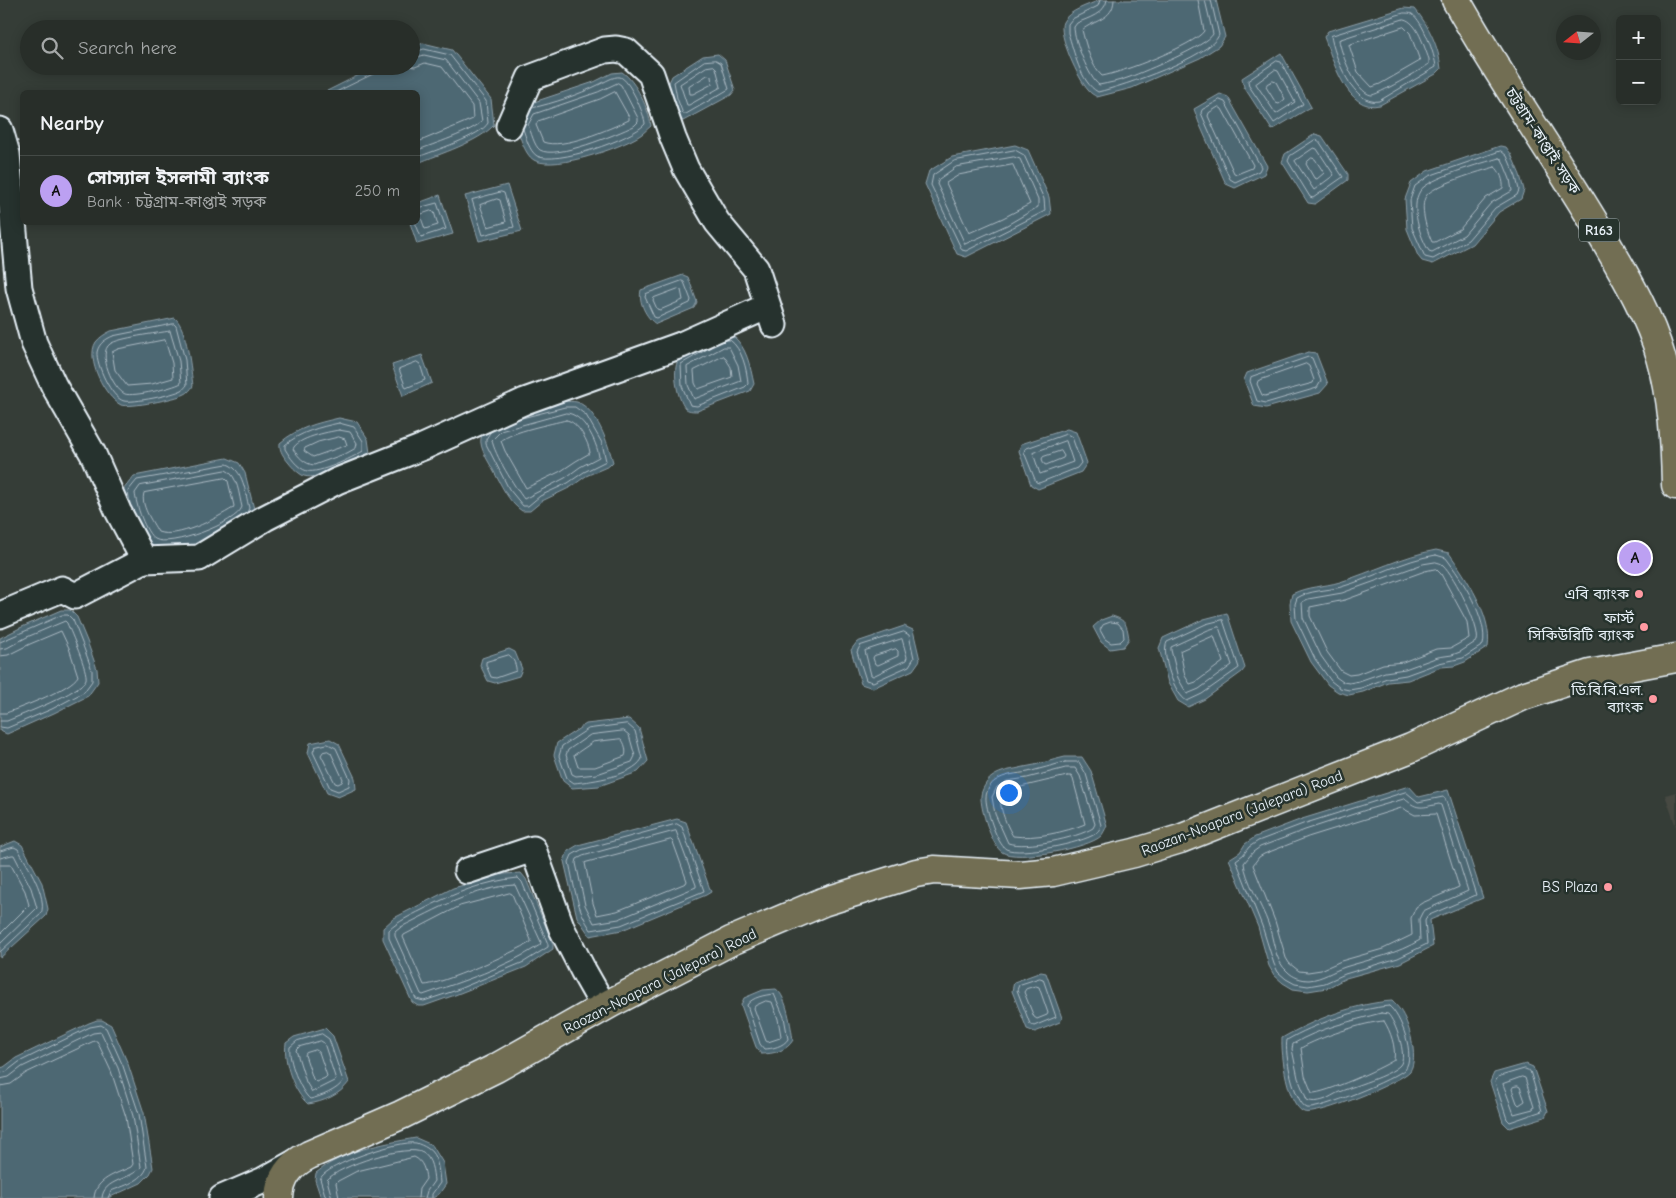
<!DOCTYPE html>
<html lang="en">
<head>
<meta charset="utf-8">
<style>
  :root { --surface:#282e29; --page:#343a35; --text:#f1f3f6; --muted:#a5a8a8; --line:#444a46; --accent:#bca0f2 }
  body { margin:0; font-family:"Comic Neue","Noto Sans Bengali",sans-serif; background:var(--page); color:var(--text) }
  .controls { position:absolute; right:15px; top:15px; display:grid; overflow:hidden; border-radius:8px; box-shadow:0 2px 12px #0003 }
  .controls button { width:45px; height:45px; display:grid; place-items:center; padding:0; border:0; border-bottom:1px solid var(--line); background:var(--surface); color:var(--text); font:25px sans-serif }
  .compass { position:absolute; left:1556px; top:15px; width:45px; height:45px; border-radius:50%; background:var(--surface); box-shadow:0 2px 12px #0003; rotate:253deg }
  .you { position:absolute; left:1008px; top:792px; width:18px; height:18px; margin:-12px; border:4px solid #fff; border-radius:50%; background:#1a73e8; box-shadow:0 0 0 8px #1a73e833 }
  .badge { display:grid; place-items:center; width:32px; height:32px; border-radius:50%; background:var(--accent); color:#111; font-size:16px; font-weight:700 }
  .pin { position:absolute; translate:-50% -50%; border:2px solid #fff; box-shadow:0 1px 5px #0006 }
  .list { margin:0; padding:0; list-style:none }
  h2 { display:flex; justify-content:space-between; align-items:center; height:65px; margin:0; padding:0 20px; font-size:21px }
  h2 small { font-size:16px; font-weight:400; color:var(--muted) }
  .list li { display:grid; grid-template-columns:32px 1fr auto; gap:15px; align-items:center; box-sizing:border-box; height:70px; padding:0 20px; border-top:1px solid var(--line) }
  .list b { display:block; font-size:19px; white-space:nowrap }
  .list p { margin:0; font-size:16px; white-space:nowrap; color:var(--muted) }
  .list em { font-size:16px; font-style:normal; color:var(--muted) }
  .icon { flex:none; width:28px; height:28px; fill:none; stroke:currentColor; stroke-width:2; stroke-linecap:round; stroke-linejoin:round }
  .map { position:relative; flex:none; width:1676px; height:1198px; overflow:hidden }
  .search { position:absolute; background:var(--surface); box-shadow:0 2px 12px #0003; left:20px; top:20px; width:400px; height:55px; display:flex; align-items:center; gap:12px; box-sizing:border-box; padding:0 18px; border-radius:28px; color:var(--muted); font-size:19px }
  .panel { position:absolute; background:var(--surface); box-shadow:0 2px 12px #0003; left:20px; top:90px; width:400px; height:135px; border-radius:8px }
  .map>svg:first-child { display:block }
</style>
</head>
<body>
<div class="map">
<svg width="1676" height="1198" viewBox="0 0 1676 1198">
  <rect width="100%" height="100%" fill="#353d37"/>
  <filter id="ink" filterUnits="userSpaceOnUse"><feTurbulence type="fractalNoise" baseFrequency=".02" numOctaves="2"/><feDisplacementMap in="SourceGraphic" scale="10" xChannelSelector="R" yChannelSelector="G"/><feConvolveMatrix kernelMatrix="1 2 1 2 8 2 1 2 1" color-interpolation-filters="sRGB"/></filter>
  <g filter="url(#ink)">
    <path fill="#464842" d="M1676,792V827L1665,795Z"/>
    <path fill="#4e6773" stroke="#8c9ea8" d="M1100,0H1216L1225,37L1219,46L1200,58L1132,88L1097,97C1094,95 1090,93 1088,90C1079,80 1057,34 1063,22C1069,10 1089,5 1100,0Z
      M1404,8L1415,9C1429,26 1439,47 1441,69L1436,74L1380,105C1347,113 1333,60 1324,37L1328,31Z
      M423,43L452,50L491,99L494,125C479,142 439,154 418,163V92H325L377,66H411V49Z
      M1281,53L1311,107L1272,130L1244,87L1242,78Z
      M718,54L725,60L735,90L731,95L683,121L678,115L668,85L672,76L703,56Z
      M622,72C636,81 649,110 651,126C647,129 643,134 639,136C620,148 557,170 536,161C525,157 520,136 516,125L528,104L594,82L612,73Z
      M1220,94L1228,97L1267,166L1264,174L1235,188L1226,184L1199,123L1194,109Z
      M1315,134L1322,136L1348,174V180L1315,204L1308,203L1282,162L1285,154Z
      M1015,145L1028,150L1049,197L1051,214L966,257L957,254L925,184L929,171L952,157Z
      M1500,146L1506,147L1511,154L1520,175L1524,190L1521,199L1499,212L1472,244L1433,264L1422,261L1418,256L1407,229L1405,199L1411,183L1427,171Z
      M507,185L522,231L479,241L465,196Z
      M440,195L453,234L417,244L410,223L418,222V203Z
      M683,275L688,277L697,302L694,308L656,324C646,318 638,301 641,290Z
      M175,318C187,328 191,370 193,386C191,389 188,393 185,394C176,399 129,408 121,405C105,397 85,359 96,342C100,337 105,334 111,331Z
      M732,335C747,347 750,366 754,384L750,391L697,411C693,411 688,411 685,408C677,398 671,367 680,357Z
      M1308,352L1316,353L1328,384L1320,393L1266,408L1254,406L1244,380L1247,373Z
      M422,355L432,383L403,396L392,365Z
      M565,401C568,402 573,401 577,402C597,409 608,444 613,462L609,466L586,476L571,487L542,501L530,511H522C508,502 501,484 493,470C489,462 479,448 481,438C484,422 549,406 565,401Z
      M339,418L357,422L368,439L370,453C356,461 319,481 304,476C299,474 292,467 289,463C284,457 279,451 280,443C297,428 317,423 339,418Z
      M1067,429L1076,432L1087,463L1081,472L1038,489L1031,485L1019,451L1021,444Z
      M227,458L239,463L245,473L254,509L249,520L227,533L190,548L153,551L126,513L123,490L134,476Z
      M1436,550L1449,553C1466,577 1493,617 1488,647L1465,662L1454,666L1441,667L1408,680L1388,682L1363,692L1349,695L1338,692L1328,685L1311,662L1291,621L1290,603L1292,594C1308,586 1323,587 1340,582C1372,572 1403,556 1436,550Z
      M61,610H70L77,617L87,641L97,669L98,682L88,696L54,713L7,734L0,731V638L22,627Z
      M1227,613L1245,668L1242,672L1205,699L1188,707L1178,701L1168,683L1159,648L1163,638L1204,619Z
      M1112,616C1126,620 1127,625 1129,639L1123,647L1110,649L1101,642L1093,627L1101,620Z
      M904,626L913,630L920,660L913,670L873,688L861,684L851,650L857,642Z
      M509,649L515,652L522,669L519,676L495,683L488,681L480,665L482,658Z
      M629,719L639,728L648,761L638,772L599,786L572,788L563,781L554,755L557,743L586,724Z
      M330,739L339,744L355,778L356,789L338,797L327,793L308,753L310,743Z
      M1065,757H1082L1091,771L1107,826C1105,829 1103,834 1101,836C1089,848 1016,862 1002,852C992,846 980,808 981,796C981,791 987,780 992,777C1002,770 1012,770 1024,767C1038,765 1051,760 1065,757Z
      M1409,786L1419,797L1448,790L1483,898L1430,920L1433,946L1400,963L1346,978L1327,988L1308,991L1293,989L1283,983L1274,975L1269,966L1258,927L1229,859L1240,852L1245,844L1255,837L1302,819Z
      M677,819L686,822L711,892L706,895L622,930L590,936L577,917L564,861L568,851L578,845Z
      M15,841L22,845L42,883L48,909L46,916L0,958V847Z
      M521,873L526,879L553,944V949L526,967L455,995L424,1006H418L412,1002L383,939V928L394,918L453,888L504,874Z
      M1041,972L1046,973L1062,1018L1060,1022L1035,1032L1027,1029L1012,991L1014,982Z
      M776,989C787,996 791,1028 793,1040C787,1051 773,1054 761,1054L756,1047L741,1005L744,998L763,990Z
      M1392,1001C1395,1004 1398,1007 1400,1010C1409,1022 1419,1058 1410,1071C1401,1082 1316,1117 1304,1112C1287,1105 1281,1054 1282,1038C1313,1020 1356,1003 1392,1001Z
      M97,1020H102L111,1025L128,1064L144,1113L153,1168L150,1174L141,1183L108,1198H0V1068L4,1067L16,1058L89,1023Z
      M325,1028L333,1036L349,1082C340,1095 323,1102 308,1104C294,1092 283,1062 286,1043L294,1037Z
      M1526,1064L1533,1067L1548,1111L1545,1117L1509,1128L1503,1122L1490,1082L1494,1073Z
      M416,1138L432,1145L443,1163L446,1184L439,1194L433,1198H321L315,1180L316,1173C344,1150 381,1144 416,1138Z"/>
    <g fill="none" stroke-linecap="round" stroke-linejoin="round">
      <path stroke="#aabac3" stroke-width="1" d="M1100,0L1098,6L1072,19L1068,24V33C1074,51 1080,82 1098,92C1123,86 1210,57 1219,35L1211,0
        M1107,0C1105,14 1088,18 1077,23L1074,27C1074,40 1089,78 1099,85C1109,83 1120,81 1130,77C1145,71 1207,46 1213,34L1205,0
        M1114,0C1113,20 1094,20 1082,30C1086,45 1091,66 1102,76C1121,73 1195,45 1204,31L1198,0
        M1404,13C1406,13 1411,13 1412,14C1423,21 1435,55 1436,67L1379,101C1354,107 1334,56 1331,36Z
        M1404,19C1418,22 1424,47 1429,59V64C1423,69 1376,96 1371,95C1356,92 1341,54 1339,40Z
        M1404,27L1410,33L1420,61L1380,84L1372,87L1358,72L1349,45Z
        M411,53L424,49L450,55L486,101L488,123C481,136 433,151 418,157
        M411,59L424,55L446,60L479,103L482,121C474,131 431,145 418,150
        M716,60L721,63L729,89L686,114H683L677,98L674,82L704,61Z
        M1277,61L1281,62L1303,104L1274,123L1249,86L1248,81Z
        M407,66L415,67L425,63L442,67L472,106L473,119L418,142
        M714,66L716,68L721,87L689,105H687L680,84L706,67Z
        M1275,70L1278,71L1295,102L1276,114L1256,84Z
        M708,75L711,76L712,84L693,94H690L689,87Z
        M1273,81L1276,82L1285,99L1279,104L1276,103L1266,87L1267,84Z
        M618,83L621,85L638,118V122L634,126C617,134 556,160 540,150C534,146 531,131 528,125L534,114L598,92Z
        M336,92L375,73L378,66
        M615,92L629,117V120C609,129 563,150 543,142L536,125L538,121L600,99Z
        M1220,100L1225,102L1261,167L1259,171L1235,182L1230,179L1201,113L1202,110Z
        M1219,107L1222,109L1253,165L1252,168L1237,174L1234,173L1208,116L1209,113Z
        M523,129C526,137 529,151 537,156C555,166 632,139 645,124C645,115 629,79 620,77C613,76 605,82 598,85C578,95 554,103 532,108
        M1315,140L1319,141L1343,177L1313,198L1310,197L1288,161L1290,156Z
        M1314,148L1317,149L1334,175L1314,190L1295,161Z
        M1015,150L1024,155L1044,199L1045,211L966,251L962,250L931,185L933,175L954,161Z
        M1501,151L1507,156L1516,177L1519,190L1517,195L1495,208L1468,240L1433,259L1425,257L1412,228L1410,200L1415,186L1429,176Z
        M1014,157L1020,159L1038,200V207L1007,225L965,244L937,184L939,179L956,167Z
        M1312,158L1315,159L1324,173L1317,179L1314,178L1306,164L1307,162Z
        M1499,158L1502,159L1510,179L1512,191L1491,203L1464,235L1432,252L1429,251C1420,237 1410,207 1420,191C1428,178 1483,163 1499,158Z
        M1013,165L1030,204L1003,218L969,233L946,183L959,175Z
        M1495,167C1500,170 1504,182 1503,188L1486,198L1460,229L1435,242H1432C1427,231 1419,207 1426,196C1433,185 1481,171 1495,167Z
        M501,192L504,193L514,227L483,235L472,200Z
        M497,199L500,200L506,222L488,227L480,205Z
        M431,211L434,212L438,225L425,229L420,215Z
        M415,222L421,237L446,229L437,203L418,208
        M682,281L684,282L691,300L690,303L657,318L654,317L645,297L646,294Z
        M678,289L681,290L683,300L660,310L657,309L653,300L654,298Z
        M174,324L176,326L185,360L187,385C186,386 183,390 182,390C173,395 133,403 124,401C111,398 96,364 97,352C99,343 106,339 113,336Z
        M170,331L179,361L181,383C173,388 133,397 125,394C113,389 97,353 110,344C118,338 158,333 170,331Z
        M165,340L172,363L173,378L152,384L127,386L115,370L112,352L118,349Z
        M711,347L681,364L682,386L690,405L697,406L745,387L748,384C747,369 742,349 730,340H725
        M724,347H729L738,365L741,381L694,399L688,385L687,367Z
        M724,356L731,367L732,377L698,389L695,383L694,371Z
        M1309,357L1312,358L1321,381L1317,388L1266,403L1257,401L1250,381L1251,377Z
        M417,362L420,364L425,380L406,388L399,369Z
        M1306,364L1309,366L1314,380L1313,383L1265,396L1262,395L1257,384L1258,381Z
        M566,413C583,413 597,442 599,457L580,467L565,478L524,499C515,487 494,454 492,440L501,431Z
        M566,420C578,421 589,443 590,453L576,461L561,471L526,488L505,451L501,441C512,431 551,424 566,420Z
        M339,423L354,427L363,441V451C352,458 319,474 307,471C297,468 290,457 285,449V445C300,432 320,427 339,423Z
        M339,430L350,432L357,443L356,448L347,453L314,465C304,464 298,456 293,449C297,438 327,432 339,430Z
        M491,431L486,439V444L509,489L523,506H528L540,496L568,483L584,472L606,461L602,443L586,415L575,407H565L518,419
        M1067,434L1072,437L1081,463L1077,468L1039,483L1036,482L1024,452L1025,449Z
        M339,437L345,439L347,445L313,457L304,451L305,448L318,442Z
        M1066,441L1073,462L1040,474L1033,453Z
        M1061,451L1064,456L1063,458L1046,465L1044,464L1042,459L1043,457Z
        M226,470C238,475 239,496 242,507C237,523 169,548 155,539C145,533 136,504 135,493L140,486Z
        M225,478L228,481L234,506L233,508C215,519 178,539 158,532C152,521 140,505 144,493Z
        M130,504L128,491L137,480L227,464C244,470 245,492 249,508L247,513
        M1436,555L1446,558C1461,578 1489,620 1483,645L1463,658L1439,663L1406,675L1387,678L1361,688L1349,690L1340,688L1331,681L1315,659L1296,619L1295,604L1297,598C1310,590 1326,591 1341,587C1373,578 1403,560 1436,555Z
        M1436,562C1439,563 1441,563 1443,565C1454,575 1481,628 1477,641L1460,652L1452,655L1438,657L1405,669L1385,672L1359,681L1349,683L1343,682L1336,677L1321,656L1303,618L1302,602L1308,599L1342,593L1423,564Z
        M1436,569L1441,574L1467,622L1469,638L1451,648L1436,649L1403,662L1383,664L1357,674L1349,675L1341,671L1327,652L1310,616V607L1345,600L1425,571Z
        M1223,620L1239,668L1202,694L1187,701C1174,694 1161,655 1167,642L1206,624Z
        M1111,622L1118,623L1123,629L1124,638L1120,642L1111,643L1105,639L1100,630L1103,625Z
        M1219,627L1232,665L1199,689L1187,694L1178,678L1171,650V647L1208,630Z
        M904,632L909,635L914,658L909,666L873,682L866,680L857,652L860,646Z
        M1214,636L1223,662L1196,682L1190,684L1185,676L1180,651Z
        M902,639L907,657L906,660L873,676L871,675L865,651Z
        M0,642L62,615H68L73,620L82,643L92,670V681L84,692L52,709L7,728L0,727
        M0,649L7,648L27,637L65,621L67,623C71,633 88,671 86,679C82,692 21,715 7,721H0
        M896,649L898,651V656L878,665L875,664L873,658L874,656Z
        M509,655C513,657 517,667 516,671L496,678L491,677L486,665V662Z
        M0,656L8,655L30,644L61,631L69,648L78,676C71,689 22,707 6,713H0
        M627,724L635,731L642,759C632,776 593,781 574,783L567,778L559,756L562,746L588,729Z
        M624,731L629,735L635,756L632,762L597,774L576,776L572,774L566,755L568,750L590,735Z
        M621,739C625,742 627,752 625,756L595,767H578L574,755L593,742Z
        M328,744L336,748L350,779L349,786L338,791L330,788L313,752L315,747Z
        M328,751L331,753L343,779L342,782L338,784L335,783L321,755L323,752Z
        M1065,762H1079L1086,774L1101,825C1100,829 1098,832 1095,834C1082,843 1020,856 1006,849C997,844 985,807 986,797C986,792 991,783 995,781C1005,774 1017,774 1028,772C1040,769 1053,765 1065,762Z
        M1066,768H1075L1080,776L1095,824L1093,828C1077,838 1026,849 1008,843L995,814L992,797L997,787L1007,781L1027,778Z
        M1067,776H1071L1073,779L1085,824C1066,832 1034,839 1013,836C1008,828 995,801 1003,792C1006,790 1059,778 1067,776Z
        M1406,792L1418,802L1443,797L1445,798L1476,895L1427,916L1425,921L1427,944L1398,958L1345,974L1325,983L1308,986L1295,984L1286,979L1278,972L1274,964L1262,926L1236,860L1243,855L1249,847L1258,841L1303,824Z
        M1405,799C1418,811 1423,807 1439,804L1441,805L1468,891L1423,911L1419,919L1420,940C1397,954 1371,959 1345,967C1333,971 1322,979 1309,980C1301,980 1293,977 1288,972C1274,961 1274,939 1268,923C1262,906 1245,879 1244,863L1253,852L1260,847L1305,830L1366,810Z
        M1402,808L1415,815L1436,814L1459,887L1422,903L1416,907L1411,918L1412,935L1383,949L1341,961L1321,970L1308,972L1299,971L1289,963L1286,958L1275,921L1253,865L1259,857L1264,854L1308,837Z
        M677,824L682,827L704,891L621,925L591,930C577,910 574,885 569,862L572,855L581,850Z
        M676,831L696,885V887L619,919L594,923L585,905L576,863L577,859L583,856Z
        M671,840L673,842L687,881L686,883L617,911L597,915L593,903L585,863Z
        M0,851L14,847L18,849C27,865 48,896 41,914L0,952
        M0,858L12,855H14L31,888L37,908L35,910L0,944
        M0,865H11L25,891L29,905L0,934
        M518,878L522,882L548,944V947L524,962L454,991L424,1001L416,999L389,938V930C399,921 410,916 422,910C452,894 484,881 518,878Z
        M515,885L541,942L540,945C505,968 463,981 423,995L421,994L395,936V932L401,927C435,910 476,887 515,885Z
        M510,893L512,894L531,940V942C515,952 440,985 424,985L403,937L404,935L460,906Z
        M1040,978L1043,979L1056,1017L1034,1026L1030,1024L1017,990L1019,985Z
        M1036,986L1039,987L1048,1013L1047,1015L1037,1019L1034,1017L1024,992L1026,989Z
        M774,994L784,1017L788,1039C784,1046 772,1049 764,1049L760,1044L747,1005C752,997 765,995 774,994Z
        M766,1001L772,1002L778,1019L781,1036L780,1038L768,1042L766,1041L754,1008L755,1006Z
        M1389,1006C1401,1015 1416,1056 1405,1069C1397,1078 1317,1111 1307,1108C1294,1102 1284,1053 1287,1040C1312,1025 1360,1008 1389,1006Z
        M1381,1013L1388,1014C1395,1021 1408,1056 1400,1065C1390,1076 1352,1086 1337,1093C1333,1095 1330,1097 1326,1099C1321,1101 1313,1103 1307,1100L1298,1078L1292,1049L1293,1044C1319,1028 1352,1021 1381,1013Z
        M1384,1021C1391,1032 1396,1047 1394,1060C1382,1068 1324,1094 1312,1093L1305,1076L1301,1048C1318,1038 1364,1022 1384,1021Z
        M322,1034L329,1039L343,1081C338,1090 320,1097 310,1099C300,1091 288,1059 290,1047L297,1041Z
        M321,1041L324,1043L336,1080L312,1092L306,1082L296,1050L299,1047Z
        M316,1050L319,1052L327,1076L325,1078L316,1082L313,1079L305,1055L306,1053Z
        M1525,1069L1530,1071L1542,1111L1510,1122L1507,1119L1495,1082L1498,1077Z
        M0,1073L6,1072L19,1062L90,1027L101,1025L106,1028L123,1066L139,1114L147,1167C143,1181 123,1186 111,1191L108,1198
        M1522,1077L1525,1078L1534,1107L1533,1109L1514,1114L1503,1084Z
        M0,1079L9,1077L22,1067L93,1033L101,1032L118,1068L133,1116L141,1167C131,1180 103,1179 102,1198
        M0,1086L11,1084L26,1073L94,1041H97L111,1071L126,1117L133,1164L131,1167C116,1174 95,1179 94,1198
        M1518,1086L1520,1087L1525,1101L1519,1105L1517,1103L1512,1089L1513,1087Z
        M326,1198L320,1179C326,1164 400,1140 416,1143C419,1144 424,1146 427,1148C438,1154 439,1172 440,1183L432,1194V1198
        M332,1198L327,1180C338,1166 408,1143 423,1153C432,1158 433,1172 434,1181L427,1191L425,1198
        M339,1198L336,1183L338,1181L357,1171L414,1157C423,1161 425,1170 426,1179L419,1189L418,1198"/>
      <defs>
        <path id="minor" d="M509,126L530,78L605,50L616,49L626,51L651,74L673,138L686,169L717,222L756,269L774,325
          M0,130L7,154L19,288L34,343L54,386L93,454L118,511L144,560
          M0,615L62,589L75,596L144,560L199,558L265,518L337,481L423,447L525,401L681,345L768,306
          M467,871L533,849L562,929L583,970L604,1007
          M222,1198L264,1180L298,1161"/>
        <path id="major" d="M1456,0C1500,79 1553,153 1600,232C1623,272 1648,312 1661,357C1673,398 1675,443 1676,485
          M279,1198C280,1177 291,1164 309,1155L401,1115L496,1068L611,1003L731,941L823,902L916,873L934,870L1020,875L1053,872L1134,853L1180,839L1411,748L1523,696L1590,674L1676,658"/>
      </defs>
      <use href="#minor" stroke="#e8f1f8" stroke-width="29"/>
      <use href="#major" stroke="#e8f1f8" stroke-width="31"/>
      <use href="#minor" stroke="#26332d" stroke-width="25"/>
      <use href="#major" stroke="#726e52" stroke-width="28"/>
    </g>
  </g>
  <g fill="#ff9aa2" stroke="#26332d" stroke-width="2">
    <circle cx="1639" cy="594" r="5"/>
    <circle cx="1644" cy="627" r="5"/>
    <circle cx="1653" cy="699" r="5"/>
    <circle cx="1608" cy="887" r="5"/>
  </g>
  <g text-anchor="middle" stroke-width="5" stroke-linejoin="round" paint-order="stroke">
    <rect fill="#26332d" stroke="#aeb8bb" stroke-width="1" x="1579" y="218.5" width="40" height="23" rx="4"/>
    <g font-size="14" font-weight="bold" fill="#e8f1f8">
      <text x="1599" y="235">R163</text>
    </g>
    <g font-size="15" fill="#e8f1f8" stroke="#26332d">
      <text transform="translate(1543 141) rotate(57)" y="5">চট্টগ্রাম-কাপ্তাই সড়ক</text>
      <text transform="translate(1242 813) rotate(-21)" y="5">Raozan-Noapara (Jalepara) Road</text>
      <text transform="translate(660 981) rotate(-27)" y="5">Raozan-Noapara (Jalepara) Road</text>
    </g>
    <g font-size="15" fill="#e8f1f8" stroke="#26332d" text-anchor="end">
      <text x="1629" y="599">এবি ব্যাংক</text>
      <text x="1634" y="623">ফার্স্ট<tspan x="1634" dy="17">সিকিউরিটি ব্যাংক</tspan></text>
      <text x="1643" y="695">ডি.বি.বি.এল.<tspan x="1643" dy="17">ব্যাংক</tspan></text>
      <text x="1598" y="892">BS Plaza</text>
    </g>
  </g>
</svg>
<div class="controls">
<button>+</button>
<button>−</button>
</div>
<svg class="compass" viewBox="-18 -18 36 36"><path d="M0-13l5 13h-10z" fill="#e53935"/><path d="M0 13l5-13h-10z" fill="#a5a8a8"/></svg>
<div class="you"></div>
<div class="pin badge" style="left:1635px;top:558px">A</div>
<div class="search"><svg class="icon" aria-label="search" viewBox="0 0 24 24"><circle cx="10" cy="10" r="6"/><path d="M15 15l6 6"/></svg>Search here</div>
<section class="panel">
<h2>Nearby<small></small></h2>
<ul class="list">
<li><span class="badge">A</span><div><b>সোস্যাল ইসলামী ব্যাংক</b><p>Bank · চট্টগ্রাম-কাপ্তাই সড়ক</p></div><em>250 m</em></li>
</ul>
</section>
</div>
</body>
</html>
